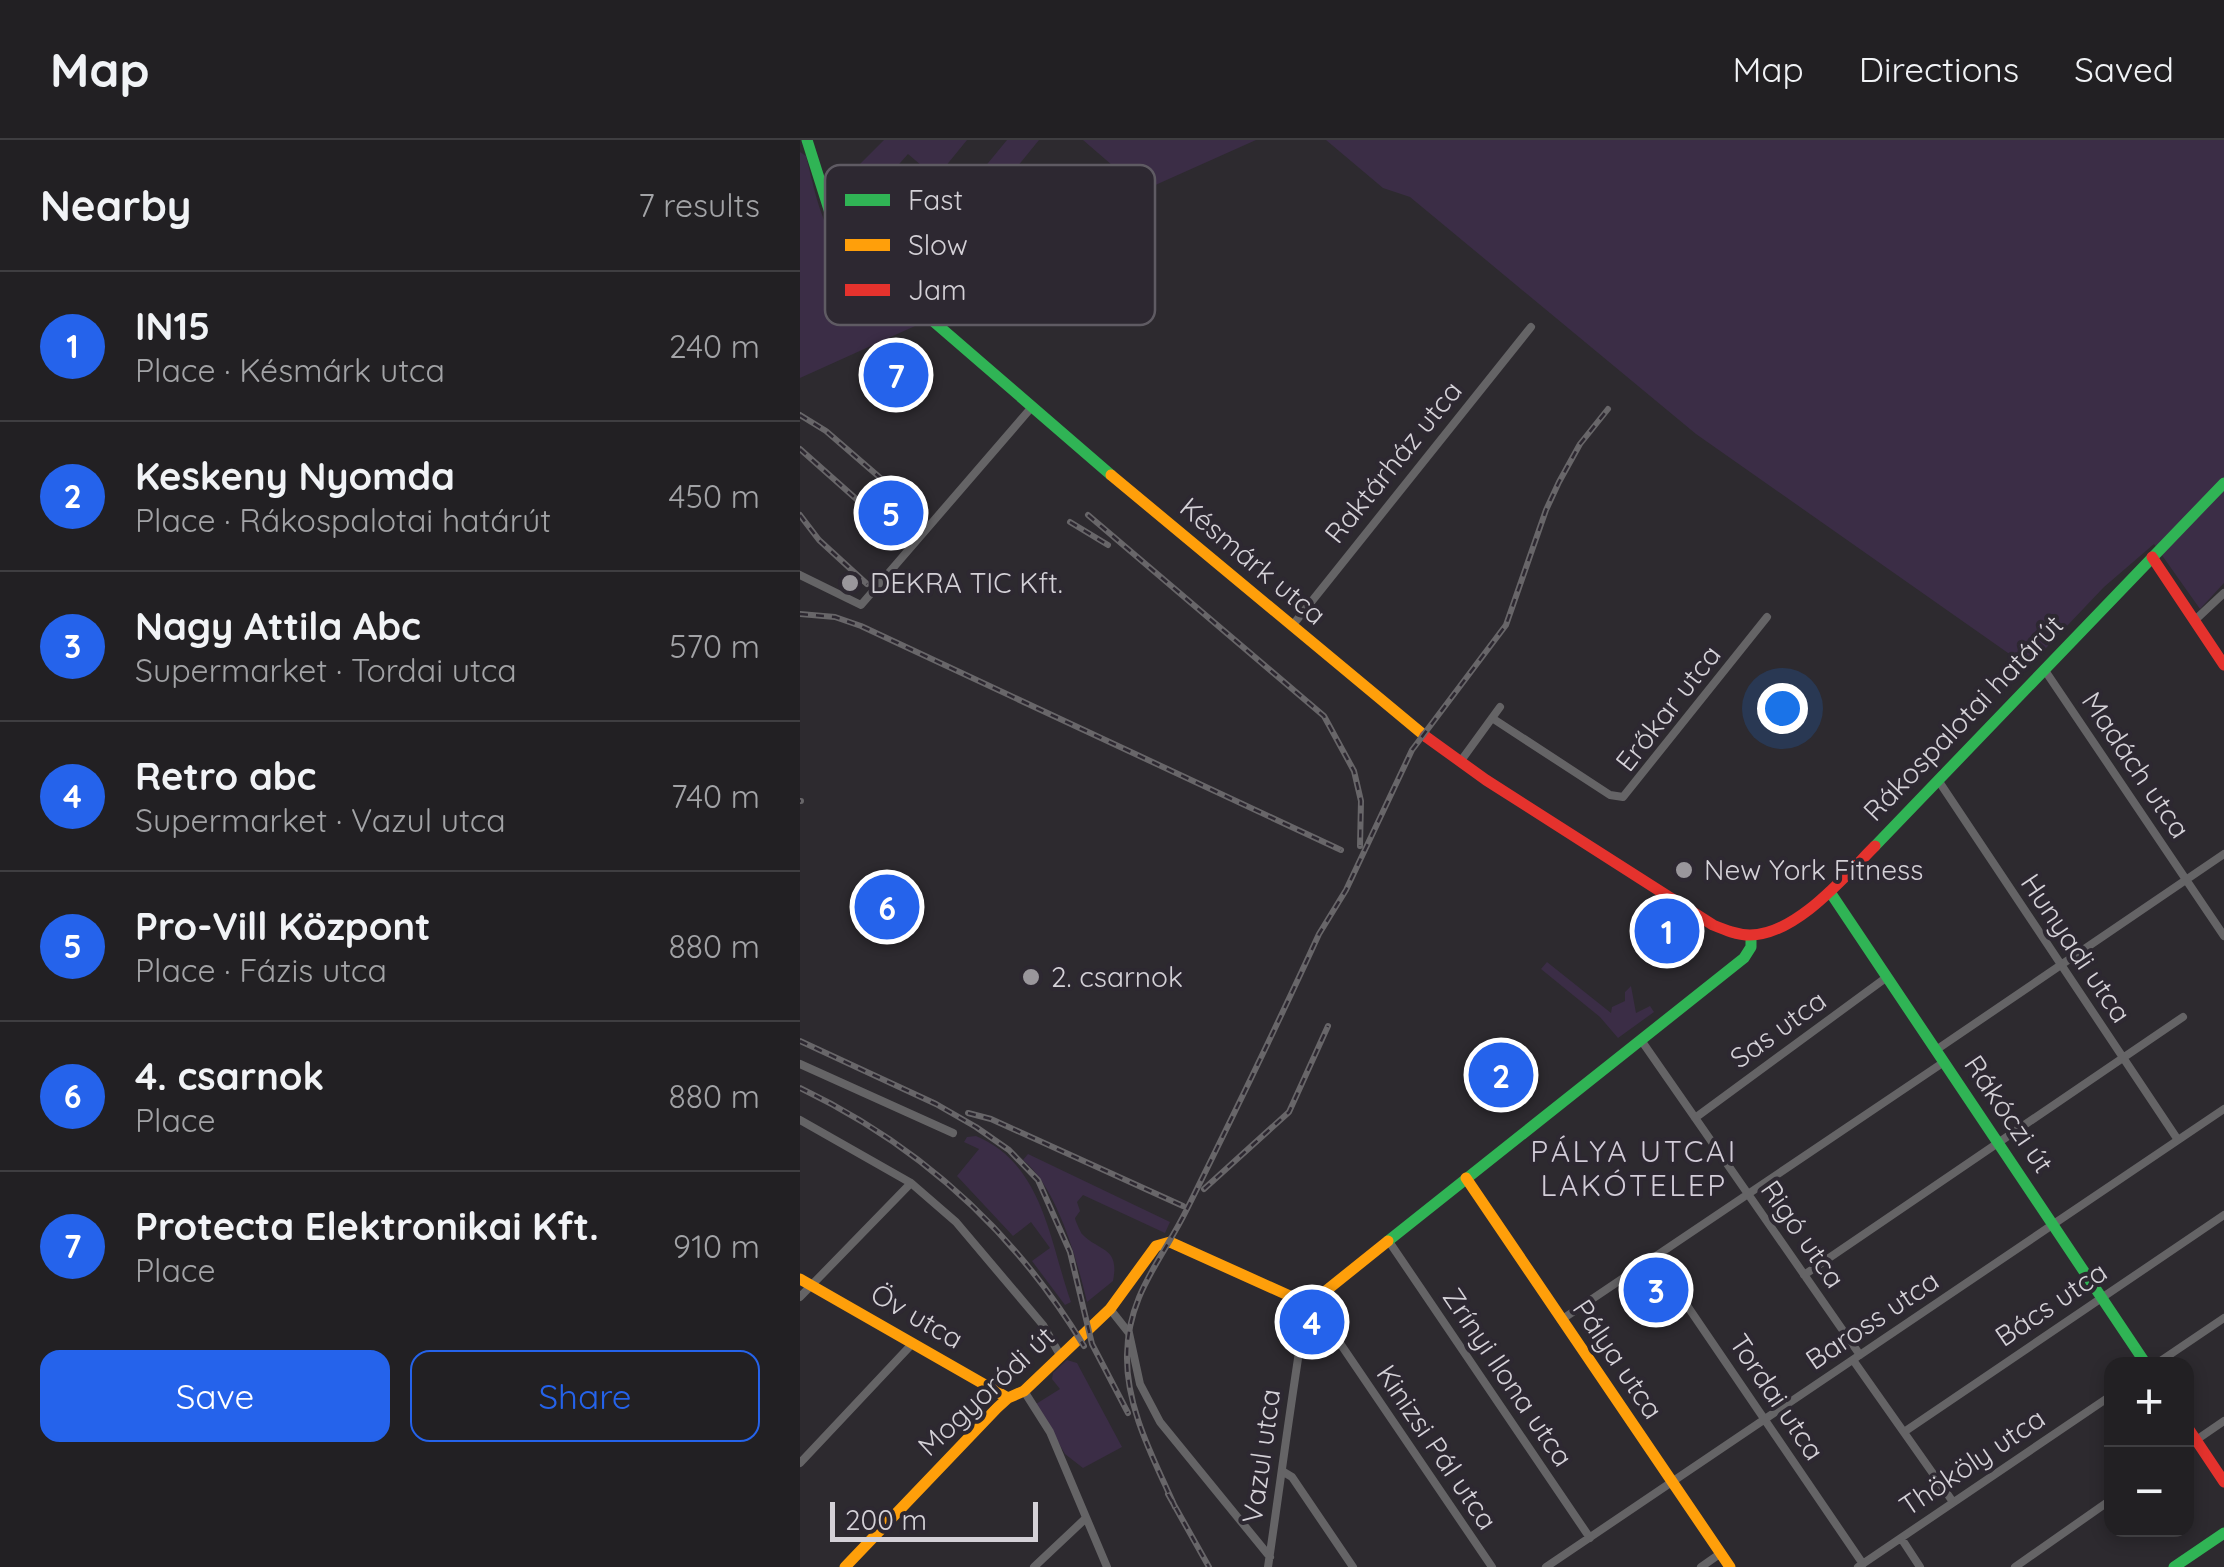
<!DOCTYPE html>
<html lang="en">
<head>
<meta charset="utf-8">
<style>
  :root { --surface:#222023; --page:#2a282b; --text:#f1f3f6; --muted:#a2a3a6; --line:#3f3e41; --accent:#2563eb }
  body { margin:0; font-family:Quicksand,sans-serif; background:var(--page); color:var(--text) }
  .controls { position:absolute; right:30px; bottom:30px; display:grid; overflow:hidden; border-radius:20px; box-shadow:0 5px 15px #0003 }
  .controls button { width:90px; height:90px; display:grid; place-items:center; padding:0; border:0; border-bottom:2px solid var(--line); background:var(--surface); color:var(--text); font:50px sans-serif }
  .scale { position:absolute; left:30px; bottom:25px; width:208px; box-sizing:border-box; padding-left:10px; border:5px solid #d4d1d7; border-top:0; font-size:28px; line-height:35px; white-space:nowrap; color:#d4d1d7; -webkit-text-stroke:8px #2d2831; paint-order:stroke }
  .you { position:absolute; left:982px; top:568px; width:35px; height:35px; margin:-25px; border:8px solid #fff; border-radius:50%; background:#1a73e8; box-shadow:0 0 0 15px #1a73e833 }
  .badge { display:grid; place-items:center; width:65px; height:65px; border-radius:50%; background:var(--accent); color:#fff; font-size:32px; font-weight:700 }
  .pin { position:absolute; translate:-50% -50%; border:5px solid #fff; box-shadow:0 2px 10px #0006 }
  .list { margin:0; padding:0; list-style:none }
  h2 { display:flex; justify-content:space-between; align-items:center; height:130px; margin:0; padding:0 40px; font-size:42px }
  h2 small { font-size:32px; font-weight:400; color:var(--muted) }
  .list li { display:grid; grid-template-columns:65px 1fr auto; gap:30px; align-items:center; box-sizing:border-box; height:150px; padding:0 40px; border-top:2px solid var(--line) }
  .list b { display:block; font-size:38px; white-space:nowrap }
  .list p { margin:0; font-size:32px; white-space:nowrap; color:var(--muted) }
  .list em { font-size:32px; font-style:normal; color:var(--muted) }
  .actions { display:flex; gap:20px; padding:30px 40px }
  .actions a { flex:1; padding:22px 0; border:2px solid var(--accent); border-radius:20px; text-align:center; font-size:35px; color:var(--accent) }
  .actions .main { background:var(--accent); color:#fff }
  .map { position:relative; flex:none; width:1424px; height:1427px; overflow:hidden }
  header { display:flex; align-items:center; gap:60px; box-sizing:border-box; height:140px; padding:0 50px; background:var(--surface); border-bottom:2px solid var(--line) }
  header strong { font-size:48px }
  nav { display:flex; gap:55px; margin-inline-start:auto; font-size:35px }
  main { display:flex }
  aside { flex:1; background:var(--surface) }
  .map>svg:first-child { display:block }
</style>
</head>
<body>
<header>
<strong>Map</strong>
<nav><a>Map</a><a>Directions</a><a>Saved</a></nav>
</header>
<main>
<aside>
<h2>Nearby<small>7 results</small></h2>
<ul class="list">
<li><span class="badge">1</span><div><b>IN15</b><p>Place · Késmárk utca</p></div><em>240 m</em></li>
<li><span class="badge">2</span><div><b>Keskeny Nyomda</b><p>Place · Rákospalotai határút</p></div><em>450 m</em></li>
<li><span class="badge">3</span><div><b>Nagy Attila Abc</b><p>Supermarket · Tordai utca</p></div><em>570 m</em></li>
<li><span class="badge">4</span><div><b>Retro abc</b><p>Supermarket · Vazul utca</p></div><em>740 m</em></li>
<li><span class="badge">5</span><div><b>Pro-Vill Központ</b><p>Place · Fázis utca</p></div><em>880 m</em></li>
<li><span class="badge">6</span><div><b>4. csarnok</b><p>Place</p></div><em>880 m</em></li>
<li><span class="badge">7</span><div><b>Protecta Elektronikai Kft.</b><p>Place</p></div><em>910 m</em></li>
</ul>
<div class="actions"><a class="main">Save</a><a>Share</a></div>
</aside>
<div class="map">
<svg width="1424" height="1427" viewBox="0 0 1424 1427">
  <rect width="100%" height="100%" fill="#2d2a2f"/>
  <path fill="#3b2d46" d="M84,0H167L136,38L108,14L47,83L33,51Z
    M207,0H239L137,125L106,141L100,130Z
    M283,0H456L342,51Z
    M526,0H1424V443L1400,469L1354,404L1304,447L1228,527L896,294L610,57L583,48Z
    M0,12L6,16C13,43 18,73 33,98C51,130 90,154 118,178L115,186L0,238Z
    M747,822L811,873L812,867L825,861V852L831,846L836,873L850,866L854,872L818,898L800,877L741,829Z
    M176,996C244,1024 250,1104 271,1162L265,1165L232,1121L250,1108L231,1082L213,1096L157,1036L179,1009L164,1002L167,997Z
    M228,1014L370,1082L365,1093L283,1055L277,1062L280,1071L275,1078C275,1080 281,1093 282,1094C299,1112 320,1106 313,1141L287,1162C277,1120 257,1047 223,1020Z
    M267,1220L277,1223L322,1307L283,1328L265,1314L236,1264L260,1249L252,1239L253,1233Z"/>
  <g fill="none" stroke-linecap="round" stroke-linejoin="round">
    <path stroke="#656466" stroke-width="8" d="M111,163L157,124L323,47L332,46
      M0,435L61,465L231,268
      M1394,481L1424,453
      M492,486L731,187
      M1244,529L1424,796
      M692,578L810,655L823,657L967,477
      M660,622L700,567
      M1138,640L1378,1000
      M841,900L1060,1215
      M1136,910L1424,714
      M0,924L153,993
      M895,978L1087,837
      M0,980L111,1043L156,1082L243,1185L260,1215
      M588,1100L790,1398
      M854,1117L1063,1424
      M1004,1135L1383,877
      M0,1157L111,1043
      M512,1162L692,1427
      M310,1169L329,1193L340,1244L360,1282L470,1417
      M761,1180L1144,922
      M1053,1220L1153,1362
      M1356,1224L1424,1178
      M224,1251L250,1292L307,1427
      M1104,1292L1424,1075
      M1386,1307L1424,1281
      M0,1323L113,1203
      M482,1331L492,1337L553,1427
      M1101,1398L1120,1427
      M234,1427L286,1378
      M468,1427C481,1339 492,1251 507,1162
      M746,1427L1424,969
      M901,1427L921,1413
      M1058,1427L1312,1255
      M1215,1427L1312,1359"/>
    <path stroke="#30b455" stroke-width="11" d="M7,0L32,79L45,105L311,335
      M1075,706L1424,343
      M1030,752L1346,1224
      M588,1101L944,818L951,807V797
      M1374,1427L1424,1393"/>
    <path stroke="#ff9f0a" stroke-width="11" d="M130,145L128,161L135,178
      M311,335L625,596
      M666,1038L930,1427
      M0,1139L208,1258
      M45,1427L197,1268L208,1258L224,1251L310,1169L356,1106L370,1102L501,1161L512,1162L588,1101"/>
    <path stroke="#e5322d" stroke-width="11" d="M1352,417L1424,525
      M625,596L686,640L913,785C925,790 937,795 950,795C996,795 1045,736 1075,706
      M1386,1285L1424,1342"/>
    <defs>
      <path id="rail" d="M0,275L26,291L85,342
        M0,309L63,365
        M0,375L19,400L67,444
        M288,375L524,576L554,631L561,661L560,706
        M270,382L308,405
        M0,474L35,477L61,486L541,710
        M0,661H1
        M0,901L136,964L176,987L209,1010L238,1040L270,1112L292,1204L328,1273
        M0,948C121,1006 215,1092 284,1206
        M168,973L191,979L383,1066
        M404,1049L489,972L528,886
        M368,1354L409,1427
        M375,1367C354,1319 326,1269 327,1215C328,1154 362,1120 387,1069C432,978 477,886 519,794L546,750L612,610L706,485L746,370L759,342L780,304L808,269"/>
    </defs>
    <use href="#rail" stroke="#686669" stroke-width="6"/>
    <use href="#rail" stroke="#2d2831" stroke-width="2.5" stroke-dasharray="8" stroke-linecap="butt"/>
  </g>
  <g fill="#9a979c" stroke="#2d2831" stroke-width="4">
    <circle cx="50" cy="443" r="10"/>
    <circle cx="884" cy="730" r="10"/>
    <circle cx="231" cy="837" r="10"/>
  </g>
  <g text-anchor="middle" stroke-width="8" stroke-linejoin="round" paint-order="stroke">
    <g font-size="28" fill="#d4d1d7" stroke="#2d2831">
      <text transform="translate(593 322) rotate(-51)" y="10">Raktárház utca</text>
      <text transform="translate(453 421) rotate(40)" y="10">Késmárk utca</text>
      <text transform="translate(868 568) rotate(-52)" y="10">Erőkar utca</text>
      <text transform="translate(1163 578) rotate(-46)" y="10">Rákospalotai határút</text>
      <text transform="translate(1336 625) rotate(56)" y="10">Madách utca</text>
      <text transform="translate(1276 808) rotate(56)" y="10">Hunyadi utca</text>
      <text transform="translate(978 889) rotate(-36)" y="10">Sas utca</text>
      <text transform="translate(1209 974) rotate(56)" y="10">Rákóczi út</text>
      <text transform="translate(1003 1094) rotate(55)" y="10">Rigó utca</text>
      <text transform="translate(1251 1164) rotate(-34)" y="10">Bács utca</text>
      <text transform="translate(117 1176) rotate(30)" y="10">Öv utca</text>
      <text transform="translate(1072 1180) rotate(-34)" y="10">Baross utca</text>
      <text transform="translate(818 1219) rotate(56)" y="10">Pálya utca</text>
      <text transform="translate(708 1237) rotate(56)" y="10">Zrínyi Ilona utca</text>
      <text transform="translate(186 1251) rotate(-43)" y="10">Mogyoródi út</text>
      <text transform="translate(977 1257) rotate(56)" y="10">Tordai utca</text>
      <text transform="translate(637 1307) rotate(56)" y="10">Kinizsi Pál utca</text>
      <text transform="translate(461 1316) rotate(-82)" y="10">Vazul utca</text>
      <text transform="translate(1172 1322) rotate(-34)" y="10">Thököly utca</text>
    </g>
    <g font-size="28" fill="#d4d1d7" stroke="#2d2831" text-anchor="start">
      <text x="70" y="453">DEKRA TIC Kft.</text>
      <text x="904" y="740">New York Fitness</text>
      <text x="251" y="847">2. csarnok</text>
    </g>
    <g font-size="30" letter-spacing="2.5" fill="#d2ccd8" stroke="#2d2831">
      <text x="834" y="1022">PÁLYA UTCAI<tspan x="834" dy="34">LAKÓTELEP</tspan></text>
    </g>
  </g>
  <rect x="25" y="25" width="330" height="160" rx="15" fill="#2d2831" stroke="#5f5b63" stroke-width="2.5"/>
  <rect x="45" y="54" width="45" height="12" fill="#30b455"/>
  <rect x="45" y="99" width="45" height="12" fill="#ff9f0a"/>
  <rect x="45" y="144" width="45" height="12" fill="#e5322d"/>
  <g font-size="28" fill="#d4d1d7">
    <text x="108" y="70">Fast</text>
    <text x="108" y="115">Slow</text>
    <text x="108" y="160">Jam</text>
  </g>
</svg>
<div class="controls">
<button>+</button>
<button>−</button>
</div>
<div class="scale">200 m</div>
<div class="you"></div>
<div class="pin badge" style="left:867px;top:791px">1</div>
<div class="pin badge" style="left:701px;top:935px">2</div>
<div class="pin badge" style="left:856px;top:1150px">3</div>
<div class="pin badge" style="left:512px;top:1182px">4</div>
<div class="pin badge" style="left:91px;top:373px">5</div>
<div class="pin badge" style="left:87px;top:767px">6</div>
<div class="pin badge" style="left:96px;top:235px">7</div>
</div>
</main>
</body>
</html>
